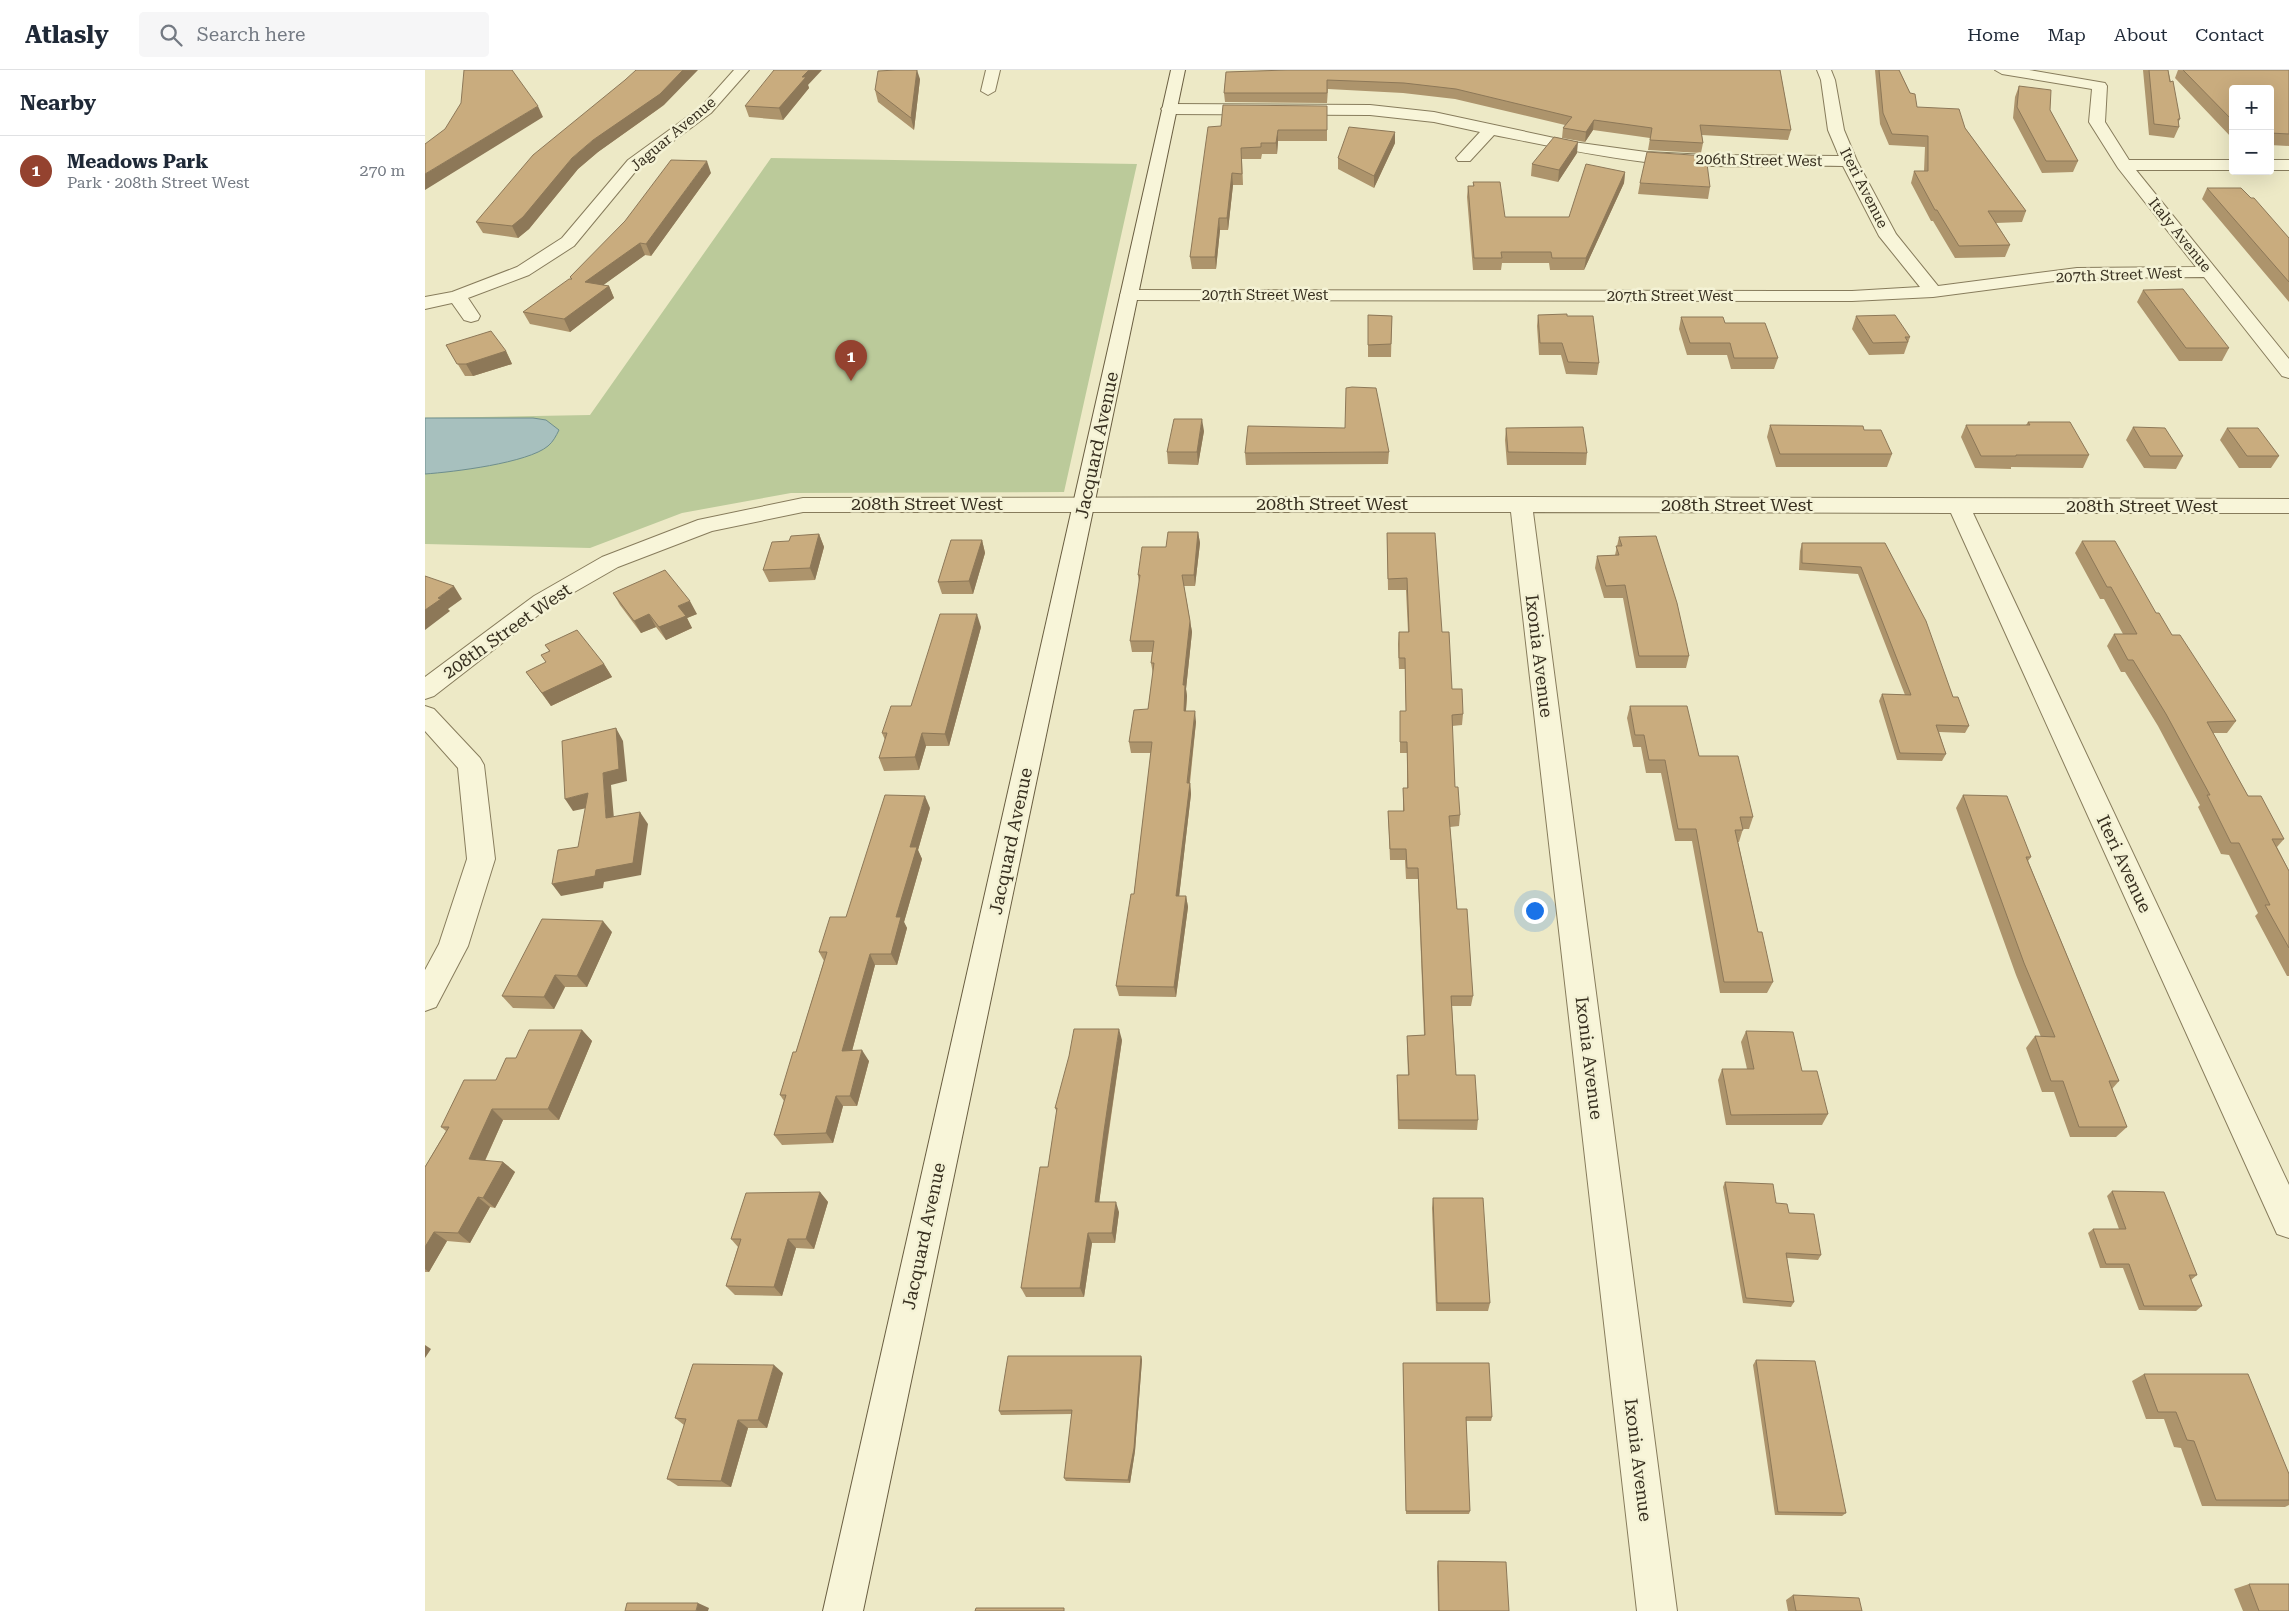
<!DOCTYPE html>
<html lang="en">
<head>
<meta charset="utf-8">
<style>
  :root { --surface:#fff; --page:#f6f6f7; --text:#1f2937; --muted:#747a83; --line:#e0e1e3; --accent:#94422f }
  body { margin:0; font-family:"Roboto Serif",serif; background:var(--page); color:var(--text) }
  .controls { position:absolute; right:15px; top:15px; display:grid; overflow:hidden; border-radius:5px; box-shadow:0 5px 20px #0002 }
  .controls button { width:45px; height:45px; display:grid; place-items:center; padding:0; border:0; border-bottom:1px solid var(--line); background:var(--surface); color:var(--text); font:25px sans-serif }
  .you { position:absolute; left:1109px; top:840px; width:18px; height:18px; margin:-12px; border:4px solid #fff; border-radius:50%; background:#1a73e8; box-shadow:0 0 0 8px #1a73e833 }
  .badge { display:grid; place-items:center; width:32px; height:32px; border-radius:50%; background:var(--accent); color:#fff; font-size:16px; font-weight:700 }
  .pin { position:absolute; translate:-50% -41px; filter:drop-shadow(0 1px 2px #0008) }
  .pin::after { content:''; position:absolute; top:26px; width:18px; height:15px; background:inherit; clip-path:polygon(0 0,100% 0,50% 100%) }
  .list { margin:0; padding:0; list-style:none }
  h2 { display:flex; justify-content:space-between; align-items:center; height:65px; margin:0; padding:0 20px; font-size:21px }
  h2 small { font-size:16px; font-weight:400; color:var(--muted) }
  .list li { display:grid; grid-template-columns:32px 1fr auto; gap:15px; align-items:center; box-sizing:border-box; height:70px; padding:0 20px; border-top:1px solid var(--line) }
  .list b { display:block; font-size:19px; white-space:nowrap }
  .list p { margin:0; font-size:16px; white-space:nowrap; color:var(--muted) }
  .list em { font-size:16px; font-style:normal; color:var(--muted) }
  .icon { flex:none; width:28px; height:28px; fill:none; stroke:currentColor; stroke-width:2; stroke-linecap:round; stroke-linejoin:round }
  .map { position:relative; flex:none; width:1864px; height:1541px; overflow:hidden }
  header { display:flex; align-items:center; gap:30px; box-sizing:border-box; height:70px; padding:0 25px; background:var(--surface); border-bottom:1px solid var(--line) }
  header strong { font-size:24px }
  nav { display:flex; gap:28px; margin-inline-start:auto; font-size:18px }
  .search { width:350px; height:45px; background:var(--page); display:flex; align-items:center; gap:12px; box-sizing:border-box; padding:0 18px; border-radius:5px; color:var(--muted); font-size:19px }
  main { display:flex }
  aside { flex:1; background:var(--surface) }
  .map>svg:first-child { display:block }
</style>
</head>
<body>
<header>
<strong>Atlasly</strong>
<div class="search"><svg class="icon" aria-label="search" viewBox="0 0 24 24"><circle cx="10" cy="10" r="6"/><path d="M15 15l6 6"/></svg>Search here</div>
<nav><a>Home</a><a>Map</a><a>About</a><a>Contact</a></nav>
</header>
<main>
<aside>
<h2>Nearby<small></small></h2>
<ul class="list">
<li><span class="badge">1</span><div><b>Meadows Park</b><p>Park · 208th Street West</p></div><em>270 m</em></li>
</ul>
</aside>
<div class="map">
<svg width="1864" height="1541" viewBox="0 0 1864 1541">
  <rect width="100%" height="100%" fill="#ede9c6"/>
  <path fill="#bbca9a" d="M346,88L712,94L639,422L366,423L257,443L165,478L0,474V348L165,345Z"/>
  <path fill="#a7c0be" stroke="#6e8e8d" d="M0,348H108L121,350L134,360C131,366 128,372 123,376C103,393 28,402 0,404Z"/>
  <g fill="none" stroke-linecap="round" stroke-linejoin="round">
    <defs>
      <path id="street" d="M309,0H324L286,43L215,96L149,176L104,205L43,228L55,246L53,250L46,252L39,250L27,233L0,239V227L27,222L92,197L137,168L203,90L276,37Z
        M561,0H575L570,21L563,25L556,21Z
        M1392,0H1406L1410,10L1419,60L1432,91L1471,164L1513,216L1652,198L1771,197L1693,98L1664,52L1667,19L1577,4L1570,0H1604L1680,13L1682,16L1680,52L1704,90H1808V100H1711L1864,289V308L1857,306L1779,207L1652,208L1508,227L1427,231L704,230L698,229L695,225L698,221L704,220L1427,221L1495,217L1454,166L1418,96C1353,95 1285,99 1220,92C1169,86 1119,75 1069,65L1045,91H1033L1031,88L1055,62L1009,52L945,45L744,44L739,42L736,39L739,36L744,34L945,35L1009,42L1148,72L1221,82L1283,85L1414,86L1403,60L1396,10Z
        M1845,90H1864V100H1845Z
        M1096,427L1864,429V443H1548L1864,1115V1168L1852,1164L1526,443L1108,442L1252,1541H1212L1086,442H378L287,461L193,497L125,536L9,626L0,629V607L109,526L177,487L273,450L378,428Z
        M0,636L9,639L55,688L59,695L70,789L43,876L11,937L0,941V900L14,874L42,789L33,698L0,661Z"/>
      <path id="secondary" d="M746,0H760L438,1541H398Z"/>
    </defs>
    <use href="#street" stroke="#877c5c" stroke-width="2"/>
    <use href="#secondary" stroke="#695d40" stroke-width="2"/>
    <use href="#street" fill="#f8f5d9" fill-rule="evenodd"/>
    <use href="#secondary" fill="#f8f5d9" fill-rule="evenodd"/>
  </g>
  <path fill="#ad946c" d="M1355,0L1366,60L1363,70L1277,65L1278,73L1276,83L1223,80L1225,68L1168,60L1160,72L1137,68L1138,58L1140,55L1030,29L978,23L903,19L902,33L800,32L799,23L801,2Z
    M1450,0H1474L1492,37L1540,58L1601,141L1597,152L1571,153L1585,175L1580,187L1530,188L1508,151H1506L1486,113L1489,101H1499L1500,77L1464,75L1455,54Z
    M1718,0H1743L1755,49L1753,53L1754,57L1749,68L1724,65Z
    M1753,0H1864V76L1845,75V19H1808V67H1806L1750,8Z
    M495,9L489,60L453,32L450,20Z
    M383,15L384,18L358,50L324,47L320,36Z
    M1594,16L1625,40L1653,91L1648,102L1617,103L1588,48L1590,27Z
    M239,35L173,82L153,99L104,159L93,168L58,163L51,152Z
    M902,36V71H853L852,84H837L836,89H817L818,115H808L803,160H795L791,199H767L765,187L796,56Z
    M970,73L949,118L913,99V88Z
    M1152,83L1133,112L1106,106L1107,94Z
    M1200,102L1199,113L1159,200H1125L1124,193H1077L1076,200H1048L1042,127L1043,116H1048V112L1080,147H1144Z
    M286,103L226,186L220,185L178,215L184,216L189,228L145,262L105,254L98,242L146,209L145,207Z
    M1215,113L1285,117L1283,129L1213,124Z
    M1782,118L1864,168V232L1777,129Z
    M1718,220L1804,278L1797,291H1754L1712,232Z
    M943,245L967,246L966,287H943Z
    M1113,245L1142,246L1174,293L1172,305L1141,304L1136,285H1114L1112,256Z
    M1431,246L1485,267L1479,284L1444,285L1427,259Z
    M1256,247L1353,288L1349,299H1306L1302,285H1262L1254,259Z
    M21,275L81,281L87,294L48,306H40Z
    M1603,352L1664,385L1658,398L1586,397V399L1550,398L1536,367L1541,355H1601Z
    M1345,355L1439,360L1467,384L1462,397H1351L1342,367Z
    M1708,357L1758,386L1751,399L1719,398L1701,370Z
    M1081,358L1162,383L1161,395H1082L1080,370Z
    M1802,358L1854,386L1846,398H1814L1795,370Z
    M779,361L773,395L743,394L742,382Z
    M964,382L963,394L821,395L820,383Z
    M773,462L775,473L770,516H759L767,562L761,619L762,626L761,641L771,652L765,713L766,724L754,826H761L763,837L751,927L694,926L691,916L709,824L726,683H706L704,672L723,639L728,604L726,593L727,582H707L705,571L714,513L713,505Z
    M962,463L1017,562L1027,619L1038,644L1037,655L1027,656L1030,717L1035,745L1034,756L1025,757L1032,839L1048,926L1046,936H1027L1031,1005L1053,1050L1052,1060L973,1059L972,1014V1005H983L982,975V966L999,965L993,809H981L980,790H965L963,741H978V718H982V683H975V641H981L980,599H974L973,574L974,562H983L981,520H963Z
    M394,464L399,477L390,510L344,512L338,500L364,471Z
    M1194,467L1264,586L1261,598H1211L1198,528H1179L1170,498L1172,486L1190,485Z
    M557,470L560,483L548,524H517L513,512Z
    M1657,471L1731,543L1747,565L1811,651L1802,663H1788L1823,726L1859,769L1852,777L1864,801V906H1862L1830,846L1833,843L1804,785L1796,784L1773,737L1775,735L1733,656L1700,602H1696L1682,576L1689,564H1698L1679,529H1675L1650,483Z
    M1377,473H1460L1528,627L1544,656L1540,663L1514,662L1521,684L1517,691L1472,690L1454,631L1457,624L1480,625L1433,504L1374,500L1375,481Z
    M188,523L272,544L262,548L267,558L241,570L231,557L216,563L195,535Z
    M556,557L524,676H501L494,700L459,701L454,688L460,670L457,663L486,636Z
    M120,575L179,594L187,607L126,636L101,602L121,593L124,581Z
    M1205,636L1274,686L1328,747L1324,759H1318L1314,772H1313L1333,862L1348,912L1342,923H1295L1267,771H1250L1236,703H1221L1216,677H1208L1202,648Z
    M1538,725L1606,787L1603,791L1694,1011L1687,1019L1702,1057L1691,1067H1645L1629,1022H1617L1601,978L1610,966L1616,967L1591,905L1531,738Z
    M505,738L493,780L497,789L479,852L482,858L472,895H450L427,981L444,991L432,1036H418L408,1073L357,1075L349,1065L359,1031L355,1025L371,982L399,891L394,882Z
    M187,862L162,917H140L129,939L88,938L77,926Z
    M157,960L167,971L134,1050H78L60,1091L78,1092L90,1102L70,1138L65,1137L45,1173L22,1171L4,1202H0V1097L21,1061L16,1057L71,1010L91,988Z
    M1321,961L1377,1001L1403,1044L1397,1055H1301L1293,1010L1297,999H1322L1316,972Z
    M697,970L674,1132L694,1142L690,1173H667L659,1227H601L596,1218L623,1097L632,1042L630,1038Z
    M1300,1112L1351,1133L1364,1143L1396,1185L1393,1190L1362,1188L1369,1232L1366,1237L1318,1233L1298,1117Z
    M1687,1121L1772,1205L1766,1210L1777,1236L1771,1241L1714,1240L1698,1198H1675L1663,1163L1668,1159H1694L1682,1126Z
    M395,1122L403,1132L389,1179L371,1178L357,1226L310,1225L301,1216L313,1177L306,1169Z
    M1008,1128L1065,1233L1063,1241H1011L1007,1138Z
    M716,1286L717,1290L710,1381L705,1413L641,1411L639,1408L647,1344L576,1345L574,1341Z
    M1331,1290L1421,1443L1417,1446L1350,1445L1328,1295Z
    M978,1293L1067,1347L1066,1351H1041L1045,1441L1044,1444H981Z
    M358,1303L342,1358H323L306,1417L253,1416L242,1409L259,1355L250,1348Z
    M1719,1304L1864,1404V1435L1860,1437L1777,1436L1756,1378L1749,1377L1739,1349H1721L1707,1311Z
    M1013,1491L1084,1541H1013L1012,1496Z
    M1824,1514L1864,1541H1818L1809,1519Z
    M1368,1525L1437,1541H1363L1361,1530Z"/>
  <path fill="#8d7858" d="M258,0H273L239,35L173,82L153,99L104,159L93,168L87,156L147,88L168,70Z
    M384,0H397L383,15L384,18L358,50L354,38L377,7Z
    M492,0L495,9L489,60L486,48Z
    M113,36L118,47L0,120V104Z
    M1169,50L1168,60L1160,72L1161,62Z
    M853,60V71L852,84L851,73Z
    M970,62V73L949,118V106Z
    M1153,72L1152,83L1133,112L1134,100Z
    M282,91L286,103L226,186L221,174Z
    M1200,102L1199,113L1159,200L1161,188Z
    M807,103L808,115L803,160L802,148Z
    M794,148L795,160L791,199L790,187Z
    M215,173L220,185L166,224L160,212Z
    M184,216L189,228L145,262L139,249Z
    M81,281L87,294L48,306L41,294Z
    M777,349L779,361L773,395L772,382Z
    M773,462L775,473L770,516L769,505Z
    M394,464L399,477L390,510L385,498Z
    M557,470L560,483L548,524L544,511Z
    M29,516L37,529L23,539L25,541L0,560V540L13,528Z
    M265,531L272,544L262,548L267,558L241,570L234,557L253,536Z
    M224,544L231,557L216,563L209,551Z
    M552,544L556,557L524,676L520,664Z
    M765,551L767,562L761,619L762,626L760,652L759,641L758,615Z
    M179,594L187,607L126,636L117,623Z
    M770,641L771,652L764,715L765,713L766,724L753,836L751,826Z
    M191,658L198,671L202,711L186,715L190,760L181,748L178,703Z
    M497,663L501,676L494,700L490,687Z
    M163,723L171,736L148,741L140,729Z
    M500,726L505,738L493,780L497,789L479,852L482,858L472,895L466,884L471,847L485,777Z
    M215,742L223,754L216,805L179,812L178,818L136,826L127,814L171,800Z
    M761,826L763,837L751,927L749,917Z
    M178,851L187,862L162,917L152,906Z
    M445,884L450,895L424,992L417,981Z
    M130,905L140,917L129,939L119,927Z
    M694,959L697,970L682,1071L673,1142L670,1132L679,1061Z
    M157,960L167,971L134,1050L123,1039Z
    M437,980L444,991L432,1036L425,1026Z
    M411,1026L418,1036L408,1073L401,1063Z
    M67,1039L78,1050L56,1099L44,1089Z
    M78,1092L90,1102L70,1138L58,1128Z
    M395,1122L403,1132L389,1179L381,1169Z
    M53,1127L65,1137L45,1173L33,1163Z
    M691,1132L694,1142L690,1173L687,1163Z
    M9,1162L22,1171L4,1202L0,1199V1177Z
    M663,1163L667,1173L659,1227L655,1218Z
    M363,1169L371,1178L357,1226L349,1217Z
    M0,1275L6,1279L0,1288Z
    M716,1286L717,1290L710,1381L705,1413L703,1410Z
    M349,1295L358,1303L342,1358L333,1350Z
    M313,1350L323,1358L306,1417L296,1411Z
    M273,1533L284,1538L283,1541H271Z"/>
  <path fill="#c9ac7e" stroke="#8d7858" d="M39,0H87L113,36L0,104V74L20,59L36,33Z
    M211,0H258L235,24L168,70L147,88L98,147L87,156L51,152L108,85L200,10Z
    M349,0H384L377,7H381L354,38L320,36Z
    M471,0H492L486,48L450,20L453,1Z
    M862,0H1355L1366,60L1275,55L1278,73L1225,70L1227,58L1169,50L1161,62L1150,60L1138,58L1147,47L1031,19L979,13L902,10V23H799L801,2Z
    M1454,0H1474L1485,23L1490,24L1492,37L1534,39L1540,58L1601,141H1563L1585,175L1534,176L1512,140H1510L1489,101H1503V66L1467,64L1458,43Z
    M1724,0H1743L1745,12L1748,11L1755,49H1753L1754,57L1729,54Z
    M1758,0H1864V64L1845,63V19H1808V51Z
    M1594,16L1626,20L1625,40L1653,91H1621L1592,37Z
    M798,35L902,36V60H853L851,73H836V77L816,78L817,104L807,103L802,148H794L790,187H765L783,57L796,56Z
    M924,57L970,62L949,106L913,88Z
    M1129,67L1153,72L1134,100L1107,94Z
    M1222,82L1281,86L1285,117L1215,113Z
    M246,90L282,91L221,174L215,173L160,212L184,216L139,249L98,242L144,209H147L145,207L200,151Z
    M1161,94L1200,102L1161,188H1127L1126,182H1076L1077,188H1049L1043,116H1049L1048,112H1075L1080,147H1144Z
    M1782,118H1816L1826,128H1829L1864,168V212Z
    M1758,219L1804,278H1761L1718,220Z
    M1142,244V246H1168L1174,293L1143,292L1137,273H1115L1113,245Z
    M943,245L967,246L966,274L943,275Z
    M1470,245L1485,267H1480L1483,272L1448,273L1431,246Z
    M1256,247H1298L1300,253H1340L1353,288H1309L1305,273H1265Z
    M66,261L81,281L41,294H32L21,275Z
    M927,317L951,318L964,382L820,383L823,356L920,358L921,318Z
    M749,349H777L772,382H742Z
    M1603,352H1645L1664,385H1591V386H1556L1541,355H1605Z
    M1345,355L1438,356L1439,360H1456L1467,384H1355Z
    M1158,357L1162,383L1083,382L1081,358Z
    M1708,357L1740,358L1758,386H1725Z
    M1802,358H1833L1854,386H1822Z
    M743,462H773L769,505H757L765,551L758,615H760L759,641H770L762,713H765L751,826H761L749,917L691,916L706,824H709L727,672H704L709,640L723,639L729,593H726L729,571H705L715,505H713L717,477H741Z
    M962,463H1010L1017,562H1024L1027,619H1037L1038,644L1027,645L1030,717H1033L1035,745L1024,746L1032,839H1042L1048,926H1026L1031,1005H1050L1053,1050H974L972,1005H984L982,966L1000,965L993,798H982L981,779H965L963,741H979L978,718H983L982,672H975V641H981L980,588H974V562H984L982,508L963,509Z
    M394,464L385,498L338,500L347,472L364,471L366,466Z
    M1231,466L1252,533L1264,586H1214L1200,515L1181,516L1172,486L1194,485L1191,476H1197L1194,467Z
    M526,470H557L544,511L513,512Z
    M1657,471H1690L1731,543H1734L1747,565H1755L1811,651L1782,652L1823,726H1836L1859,769H1847L1864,801V878L1840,835H1845L1814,773H1806L1782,725H1785L1741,644L1708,590H1703L1689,564H1712L1686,517H1682Z
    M1377,473H1460L1501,551L1528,627H1533L1544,656L1511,655L1521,684L1475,683L1457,624L1486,625L1436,497L1377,493Z
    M240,500L265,531L253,536L261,546L234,557L224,544L209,551L188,523Z
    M0,506L29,516L13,528L16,529L0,540Z
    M515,544H552L520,664L497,663L490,687L454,688L462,663H457L466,636H486Z
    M152,560L179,594L117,623L101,602L121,592L116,585L125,581L120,575Z
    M1205,636H1262L1274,686H1313L1328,747H1315L1318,760H1310L1333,862H1337L1348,912H1299L1271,759H1253L1240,690H1224L1219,665H1210Z
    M191,658L194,699L178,703L181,748L215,742L208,793L171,800L170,806L127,814L133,780L153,777L163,723L140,729L137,671Z
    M460,725L500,726L485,777H492L471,847H476L466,884H445L417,981L437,980L425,1026H411L401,1063L349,1065L361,1025H355L368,982H371L402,882H394L405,847H421Z
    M1538,725L1582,726L1606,787H1601L1694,1011H1684L1702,1057H1654L1638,1011H1626L1610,966L1630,967L1599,893Z
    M117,849L178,851L152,906L130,905L119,927L77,926Z
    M649,959H694L679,1061L670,1132H691L687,1163H663L655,1218H596L615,1097H623L632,1038H630L644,986Z
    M104,960H157L123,1039H67L44,1089L78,1092L58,1128L53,1127L33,1163L9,1162L0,1177V1097L24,1057H16L39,1010H71L81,988H91Z
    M1321,961L1368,962L1377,1001H1392L1403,1044L1306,1045L1297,999H1329Z
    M1300,1112L1348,1114L1351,1133L1362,1134L1364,1143L1389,1144L1396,1185L1361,1183L1369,1232L1321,1228Z
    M1687,1121L1739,1122L1772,1205H1764L1777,1236H1719L1704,1194H1681L1668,1159H1701Z
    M395,1122L381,1169H363L349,1217L301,1216L316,1169H306L321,1123Z
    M1008,1128H1058L1065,1233H1012Z
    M583,1286H716L709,1378L703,1410L639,1408L647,1340L574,1341Z
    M1331,1290L1390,1291L1421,1443L1353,1442Z
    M978,1293H1064L1067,1347H1041L1045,1441H981Z
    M268,1294L349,1295L333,1350H313L296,1411L242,1409L261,1349L250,1348Z
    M1719,1304H1823L1864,1404V1430H1791L1769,1371L1762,1370L1751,1342H1733Z
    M1013,1491L1081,1492L1084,1541H1014Z
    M1824,1514H1864V1541H1834Z
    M1368,1525L1434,1528L1437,1541H1371Z
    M202,1533H273L271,1541H200Z
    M551,1538H639V1541H550Z"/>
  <g text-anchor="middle" stroke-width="5" stroke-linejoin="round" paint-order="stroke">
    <g font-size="15" fill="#383020" stroke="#f4f2d5">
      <text transform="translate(248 64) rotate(-40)" y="5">Jaguar Avenue</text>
      <text transform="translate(1334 90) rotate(1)" y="5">206th Street West</text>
      <text transform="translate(1439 118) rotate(63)" y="5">Iteri Avenue</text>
      <text transform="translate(1755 165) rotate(51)" y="5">Italy Avenue</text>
      <text transform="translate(1694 205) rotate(-2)" y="5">207th Street West</text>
      <text x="840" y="230">207th Street West</text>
      <text x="1245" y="231">207th Street West</text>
    </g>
    <g font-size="18" fill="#383020" stroke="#f4f2d5">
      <text transform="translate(672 375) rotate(-78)" y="6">Jacquard Avenue</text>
      <text x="502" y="440">208th Street West</text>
      <text x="907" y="440">208th Street West</text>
      <text x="1312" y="441">208th Street West</text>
      <text x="1717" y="442">208th Street West</text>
      <text transform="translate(82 561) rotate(-35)" y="6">208th Street West</text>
      <text transform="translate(1114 586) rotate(83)" y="6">Ixonia Avenue</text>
      <text transform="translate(586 771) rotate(-78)" y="6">Jacquard Avenue</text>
      <text transform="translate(1699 794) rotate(65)" y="6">Iteri Avenue</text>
      <text transform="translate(1164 988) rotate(83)" y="6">Ixonia Avenue</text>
      <text transform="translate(499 1166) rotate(-78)" y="6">Jacquard Avenue</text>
      <text transform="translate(1213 1390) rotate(83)" y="6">Ixonia Avenue</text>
    </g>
  </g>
</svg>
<div class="controls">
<button>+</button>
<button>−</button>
</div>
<div class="you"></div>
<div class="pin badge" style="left:426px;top:311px">1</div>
</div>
</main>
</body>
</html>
